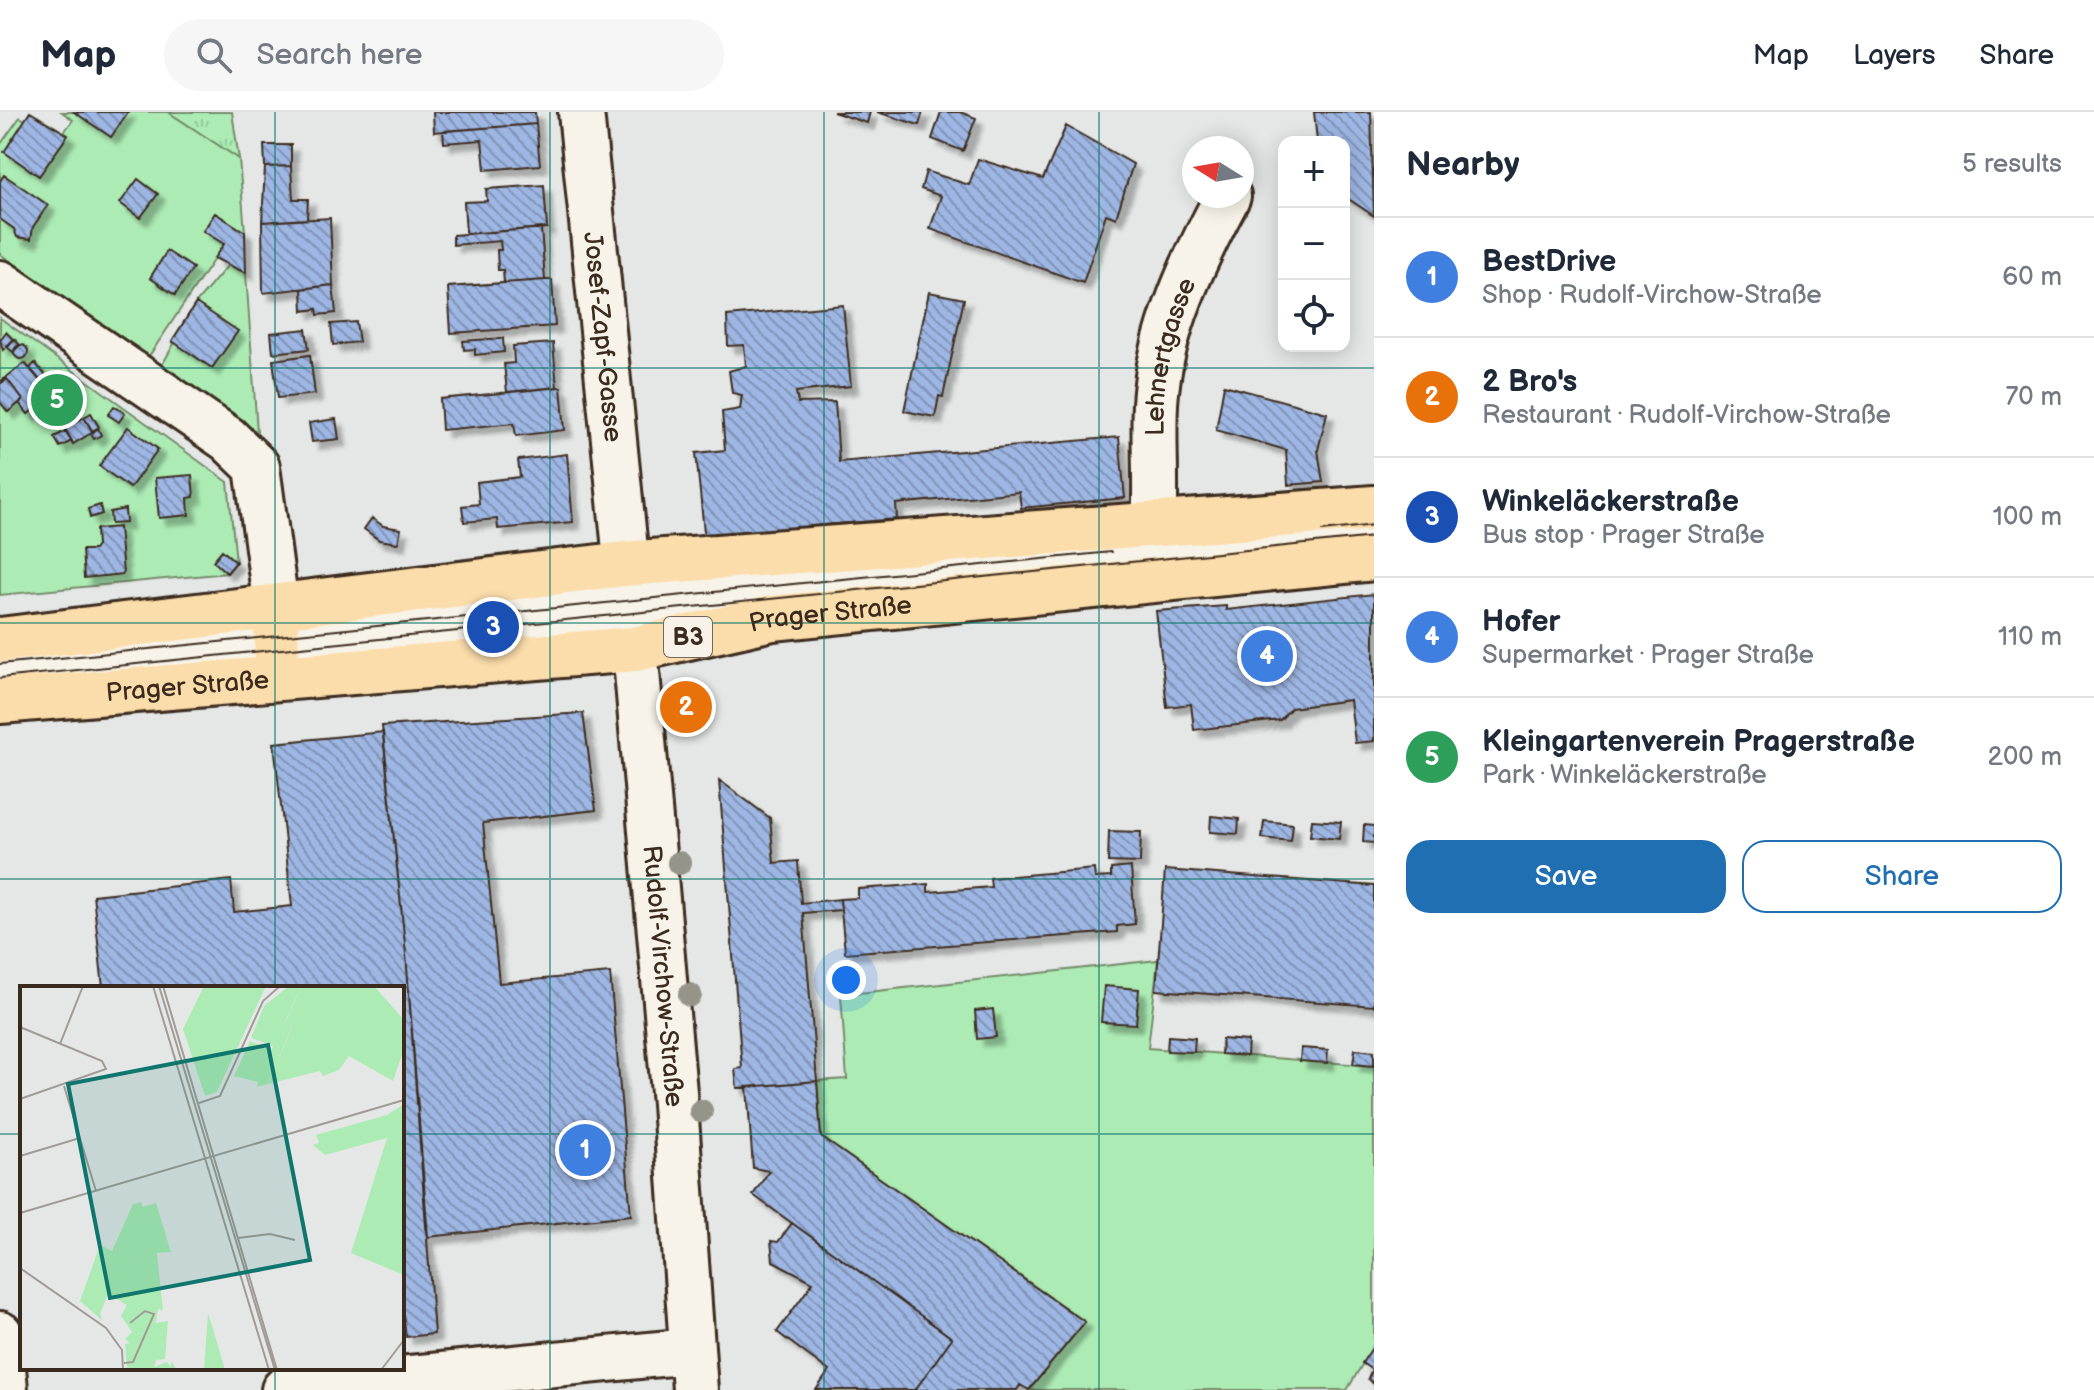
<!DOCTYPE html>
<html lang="en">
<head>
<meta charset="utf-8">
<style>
  :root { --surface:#fff; --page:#f6f6f7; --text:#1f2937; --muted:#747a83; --line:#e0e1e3; --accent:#1f6fb2 }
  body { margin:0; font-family:"Balsamiq Sans",sans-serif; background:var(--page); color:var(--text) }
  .controls { position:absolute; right:24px; top:24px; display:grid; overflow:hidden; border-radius:16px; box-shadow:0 4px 20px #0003 }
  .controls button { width:72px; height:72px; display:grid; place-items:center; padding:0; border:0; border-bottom:2px solid var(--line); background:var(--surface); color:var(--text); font:40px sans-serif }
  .compass { position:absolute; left:1182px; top:24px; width:72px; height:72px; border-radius:50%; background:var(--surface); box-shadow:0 4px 20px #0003; rotate:281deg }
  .you { position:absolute; left:846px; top:868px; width:28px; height:28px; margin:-20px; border:6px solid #fff; border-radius:50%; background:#1a73e8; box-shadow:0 0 0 12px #1a73e833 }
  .badge { display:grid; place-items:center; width:52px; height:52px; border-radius:50%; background:var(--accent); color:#fff; font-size:26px; font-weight:700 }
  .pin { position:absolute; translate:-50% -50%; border:4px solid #fff; box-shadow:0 2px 8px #0006 }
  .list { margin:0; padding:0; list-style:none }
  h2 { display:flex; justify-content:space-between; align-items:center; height:104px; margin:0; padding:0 32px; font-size:34px }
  h2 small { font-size:26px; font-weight:400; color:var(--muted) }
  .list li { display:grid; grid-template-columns:52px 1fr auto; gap:24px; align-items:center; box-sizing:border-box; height:120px; padding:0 32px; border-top:2px solid var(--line) }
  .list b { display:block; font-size:30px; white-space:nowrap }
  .list p { margin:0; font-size:26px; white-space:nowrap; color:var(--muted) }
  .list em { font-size:26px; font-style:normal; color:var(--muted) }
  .actions { display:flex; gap:16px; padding:24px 32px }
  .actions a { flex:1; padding:18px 0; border:2px solid var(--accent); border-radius:24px; text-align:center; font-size:28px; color:var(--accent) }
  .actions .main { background:var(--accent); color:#fff }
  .icon { flex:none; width:44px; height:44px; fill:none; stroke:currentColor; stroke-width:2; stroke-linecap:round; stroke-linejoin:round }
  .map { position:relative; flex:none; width:1374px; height:1278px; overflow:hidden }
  header { display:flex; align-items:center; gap:48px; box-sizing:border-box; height:112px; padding:0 40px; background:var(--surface); border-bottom:2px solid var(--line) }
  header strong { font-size:38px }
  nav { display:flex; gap:44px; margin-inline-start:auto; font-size:28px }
  .search { width:560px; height:72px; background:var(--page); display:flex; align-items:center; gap:20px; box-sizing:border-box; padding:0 28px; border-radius:44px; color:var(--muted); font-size:30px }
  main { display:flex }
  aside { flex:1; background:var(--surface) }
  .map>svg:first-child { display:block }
</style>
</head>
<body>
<header>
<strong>Map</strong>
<div class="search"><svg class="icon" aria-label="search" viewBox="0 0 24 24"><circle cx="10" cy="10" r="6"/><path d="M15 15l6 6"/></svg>Search here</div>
<nav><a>Map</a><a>Layers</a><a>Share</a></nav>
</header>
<main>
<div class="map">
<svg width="1374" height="1278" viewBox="0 0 1374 1278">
  <defs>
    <pattern id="grass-tufts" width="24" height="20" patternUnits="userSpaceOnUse" patternTransform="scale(2)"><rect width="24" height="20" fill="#acecb4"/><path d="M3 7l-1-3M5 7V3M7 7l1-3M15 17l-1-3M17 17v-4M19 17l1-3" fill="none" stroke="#95cb9a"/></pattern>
    <pattern id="building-back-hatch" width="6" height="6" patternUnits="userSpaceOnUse" patternTransform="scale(2)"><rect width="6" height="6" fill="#9db6e3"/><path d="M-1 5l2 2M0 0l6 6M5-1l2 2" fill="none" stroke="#8194b7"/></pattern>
    <filter id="shadow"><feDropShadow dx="7" dy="7" stdDeviation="2" flood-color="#0004"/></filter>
  </defs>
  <rect width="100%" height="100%" fill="#e5e7e7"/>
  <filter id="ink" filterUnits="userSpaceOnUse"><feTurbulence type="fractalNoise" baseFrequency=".0125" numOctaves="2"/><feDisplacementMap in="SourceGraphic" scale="16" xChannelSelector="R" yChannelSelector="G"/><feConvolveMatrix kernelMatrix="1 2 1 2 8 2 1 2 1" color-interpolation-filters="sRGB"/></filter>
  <g filter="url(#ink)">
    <path fill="url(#grass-tufts)" stroke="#748b69" stroke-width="2" d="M168,0H232L239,47Z"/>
    <path fill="#acecb4" stroke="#748b69" stroke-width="2" d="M30,0L64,20L73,8L62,0H168L239,47L245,120L215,101L204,119L224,132L149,244L0,142V33L20,5L25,8Z
      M228,153L246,161L257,320L162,253L174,232L172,229L196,191Z
      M0,206L228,370L236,450L227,461L0,483Z
      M1158,848L1148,936L1374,954V1233L1347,1278H1029L1085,1210L821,1025L817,969L847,967L841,883Z"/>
    <path fill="url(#building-back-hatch)" stroke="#3b2a1e" stroke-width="2" filter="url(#shadow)" d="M30,0L68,23L39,64L4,40Z
      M74,0H128L111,25Z
      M433,0H535L536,12L434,20Z
      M833,0H870L867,11Z
      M877,0H923L919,13Z
      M941,0H960L976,6L963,39L932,27Z
      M1314,0H1371L1374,104L1344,84V30H1317Z
      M536,12L540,53L485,58L482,28L444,31L443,19Z
      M1066,14L1133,52L1116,106L1106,102L1083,171L930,117L941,84L921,77L926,59L969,73L978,47L1043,67Z
      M264,33H291V54L265,55Z
      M291,54L293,87H308L307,107L262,110L265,55Z
      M4,63L48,93L33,115L31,127L17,125L14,117L0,107V69Z
      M138,67L158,82L140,106L120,91Z
      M544,73L547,116L466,122L464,90L487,89L486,77Z
      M215,101L245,120L246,161L214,146L224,132L203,119Z
      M330,106L333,173L263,181L262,110Z
      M541,116L545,168L504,171L503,158H498L497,138H501L500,129L453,133V123Z
      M167,139L193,156L175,183L150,166Z
      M545,168H552L555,214L451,221L448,175Z
      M333,173L336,201L318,203L317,197L303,199L302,177Z
      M929,180L964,187L943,285L939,284L935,305L904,299Z
      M196,191L238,219L212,256L172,229Z
      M843,193L851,274L796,280L798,291L835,290L839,350L1119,325L1125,386L1021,396L1019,380L896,392L897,407L816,414L817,422L705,430L696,341L725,338L722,300L740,297L742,283L732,281L729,259L746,254L744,233L728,234L727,204Z
      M356,210L359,230L333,233L331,212Z
      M306,217L309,237L273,241L271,221Z
      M6,220L13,227L3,238L0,228Z
      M503,226L504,240L475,243V237L464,238L463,229Z
      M14,227L20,233L13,240L7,235Z
      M553,231L557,275L507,280L504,252L514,251L513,234Z
      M14 240a7 7 0 1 1 14 0a7 7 0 1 1-14 0Z
      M310,243L315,282L278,286L273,248Z
      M25,251L52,283L28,302L19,291L23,288L7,267L1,269Z
      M35,251L53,272L47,277L30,256Z
      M7,267L23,288L8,300L0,290V272Z
      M1224,273L1327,301L1318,338L1323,370L1288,373L1286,338L1216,318Z
      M561,275L565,318L516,324L514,311L442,318L440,287Z
      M114,294L125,301L119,310L108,303Z
      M91,301L99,315L92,319L84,305Z
      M84,305L93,320L73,332L64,316Z
      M336,307L339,327L312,330L309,311Z
      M128,315L158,337L130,376L99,354Z
      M98,316L101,323L94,327L91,322Z
      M66,319L72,329L60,335L54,325Z
      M567,342L573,410L498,417L497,407L464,410L462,394L479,392L477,370L520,365L518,348Z
      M192,363L194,385L188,386L189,403L159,406L155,366Z
      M100,393L102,402L90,406L88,397Z
      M125,397L126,411L111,412L110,400Z
      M372,406L383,414L401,417L398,431L379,428L364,417Z
      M119,415L123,462L84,466L82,438H94L97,434L96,417Z
      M222,438L236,450L227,461L213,449Z
      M1374,482V629L1355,631L1350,588L1291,596L1280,608L1194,618L1191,592L1167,595L1156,499L1226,494V498Z
      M678,585L698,589L695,605L674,600Z
      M583,601L596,698L483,711L499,871L610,861L631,1103L428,1125L406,842L382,614Z
      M383,620L406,842L434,1222L406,1225L402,1194V876H103L93,783L231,768L234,800L292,794L274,631Z
      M719,668L770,706L774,751L798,749L801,791L840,787L841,798L803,801L817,969L737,976L735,957L742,956Z
      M1211,704L1239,707L1238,722L1210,720Z
      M1312,708L1341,710L1339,727L1310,724Z
      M1264,709L1293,712L1291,729L1262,726Z
      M1364,713L1374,714V731L1363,730Z
      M1109,719L1141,720L1140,751L1108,750Z
      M1131,755L1135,812L1117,814V820L845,841L840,787L858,786V777L928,772V780L991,775L990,766L1094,757L1095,766L1111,765V757Z
      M1165,758L1374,774V894L1156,878Z
      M1104,874L1139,877L1136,912L1101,910Z
      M993,897L996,925L977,927L975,899Z
      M1168,924L1195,926L1194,940L1167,939Z
      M1222,927L1248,929L1247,944L1221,942Z
      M1301,936L1328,938L1327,951L1300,949Z
      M1355,937L1374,939V954L1353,952Z
      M817,969L821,1025L1085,1210L1029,1278L1020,1273L1017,1278H915L952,1226L753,1083L769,1059L753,1056L747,975Z
      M792,1111L952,1226L915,1278H816L829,1259L777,1220L813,1170L773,1149L771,1129L778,1130Z
      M1374,1233V1272L1368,1267L1372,1258L1362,1251Z"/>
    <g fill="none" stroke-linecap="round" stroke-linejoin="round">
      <defs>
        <g id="minor">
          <path id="s1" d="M581,0L635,537L675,992L695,1278"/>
          <path d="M0,171L228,327L257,355L276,495"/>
          <path id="s2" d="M1154,415C1157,374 1153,333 1155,292C1159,220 1194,147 1228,84"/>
          <path d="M0,559L1374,419"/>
          <path d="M0,1222L5,1278"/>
          <path d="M284,1278L691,1239"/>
        </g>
        <g id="major">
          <path d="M276,495L277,566"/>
          <path d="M0,528L624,452L1374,396"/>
          <path id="s3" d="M0,589L635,537L772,506L1374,446"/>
        </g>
      </defs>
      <use href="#minor" stroke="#3b2a1e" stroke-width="50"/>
      <use href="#major" stroke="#3b2a1e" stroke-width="50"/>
      <use href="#minor" stroke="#f7f3e8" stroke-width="44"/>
      <use href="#major" stroke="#fbddab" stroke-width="44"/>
      <path stroke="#3b2a1e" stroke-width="2" d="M1322,419L1374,413
        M0,552L1111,440
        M0,566L1374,425"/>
    </g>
    <g fill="#949489">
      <circle cx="679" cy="751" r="12"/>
      <circle cx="690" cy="883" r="12"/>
      <circle cx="701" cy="999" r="12"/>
    </g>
  </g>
  <path fill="none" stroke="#0f766e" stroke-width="2" stroke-opacity="0.55" d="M275,0V876M550,0V1278M824,0V1278M1099,0V1278M0,256H1374M0,511H1374M0,767H1374M0,1022H22M402,1022H1374M275,1256V1278"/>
  <g text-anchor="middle" stroke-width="6" stroke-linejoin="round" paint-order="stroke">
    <rect fill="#f7f3e8" stroke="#73665b" stroke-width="2" x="664" y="505" width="48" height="40" rx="6"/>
    <g font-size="24" font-weight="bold" fill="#3b2a1e">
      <text x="688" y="533">B3</text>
    </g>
    <g font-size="26" fill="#3b2a1e" stroke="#f7f3e8">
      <text dy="9" stroke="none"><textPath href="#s1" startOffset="226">Josef-Zapf-Gasse</textPath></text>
      <text dy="9" stroke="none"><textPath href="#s2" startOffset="172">Lehnertgasse</textPath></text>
      <text dy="9" stroke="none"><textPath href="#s3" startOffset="836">Prager Straße</textPath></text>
      <text dy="9" stroke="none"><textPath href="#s3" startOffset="188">Prager Straße</textPath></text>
      <text dy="9" stroke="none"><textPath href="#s1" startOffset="868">Rudolf-Virchow-Straße</textPath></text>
    </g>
  </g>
  <g transform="translate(20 874)">
    <rect width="384" height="384" fill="#e5e7e7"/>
    <path d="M281,0H354L384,34L383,66L373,95L329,70L319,84L303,90L300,85L248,98L272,41L265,37Z" fill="#acecb4"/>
    <path d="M188,327L196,353L205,384H184Z" fill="#acecb4"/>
    <path d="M184,0H246L197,106L185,110L163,43ZM269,0H281L265,36L272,40L248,98L237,101L238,96L214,90L230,55L248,63L249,70L253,60L231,52L244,20ZM384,118L383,126L384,289L331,267L367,152L305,169L293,159L299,157L296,149L367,129ZM121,216L123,221L136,217L151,266L137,267L143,325L138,323L136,337L148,335L145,373L136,374L134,381L147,376L151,381V375L157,384H107L105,358L110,357L105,353L112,346L101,330L107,319L88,308L80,328L83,335L60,315L80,259L92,265L113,218Z" fill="#acecb4"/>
    <path fill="none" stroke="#a19b97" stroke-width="2" d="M133,0L249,384M139,0L255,384M143,0L257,384M0,41L82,75L86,83L0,113M40,58L63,0M44,100L76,205M179,117L200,110L243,15L260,0M0,170L60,152M0,227L384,114M218,252L250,248L275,254M0,282L86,342L102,364L103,384M104,377L113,376L134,328L125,325L110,337M361,384L384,354"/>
    <path fill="#0f766e" fill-opacity="0.15" stroke="#0f766e" stroke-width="4" d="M248,59L290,274L90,312L48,98Z"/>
    <rect width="384" height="384" fill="none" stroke="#3b2a1e" stroke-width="4"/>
  </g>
</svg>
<div class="controls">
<button>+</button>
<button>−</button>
<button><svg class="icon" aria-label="locate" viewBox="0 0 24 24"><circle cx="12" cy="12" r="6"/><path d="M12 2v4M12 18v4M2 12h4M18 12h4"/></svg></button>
</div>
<svg class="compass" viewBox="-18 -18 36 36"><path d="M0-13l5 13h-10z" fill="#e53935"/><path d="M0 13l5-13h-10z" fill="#747a83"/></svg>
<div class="you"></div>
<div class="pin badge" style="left:585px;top:1038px;background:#3f7fe0">1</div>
<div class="pin badge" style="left:686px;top:595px;background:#e8710a">2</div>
<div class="pin badge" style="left:493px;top:515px;background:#1a4fb4">3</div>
<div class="pin badge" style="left:1267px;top:544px;background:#3f7fe0">4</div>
<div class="pin badge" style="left:57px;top:288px;background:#2e9e5b">5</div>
</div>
<aside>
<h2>Nearby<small>5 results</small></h2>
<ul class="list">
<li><span class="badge" style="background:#3f7fe0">1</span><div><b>BestDrive</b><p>Shop · Rudolf-Virchow-Straße</p></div><em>60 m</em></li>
<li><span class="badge" style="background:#e8710a">2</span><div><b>2 Bro's</b><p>Restaurant · Rudolf-Virchow-Straße</p></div><em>70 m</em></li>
<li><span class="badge" style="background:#1a4fb4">3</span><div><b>Winkeläckerstraße</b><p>Bus stop · Prager Straße</p></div><em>100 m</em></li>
<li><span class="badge" style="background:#3f7fe0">4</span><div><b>Hofer</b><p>Supermarket · Prager Straße</p></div><em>110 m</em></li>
<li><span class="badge" style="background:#2e9e5b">5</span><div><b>Kleingartenverein Pragerstraße</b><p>Park · Winkeläckerstraße</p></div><em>200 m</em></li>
</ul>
<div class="actions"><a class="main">Save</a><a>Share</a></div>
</aside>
</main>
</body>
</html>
